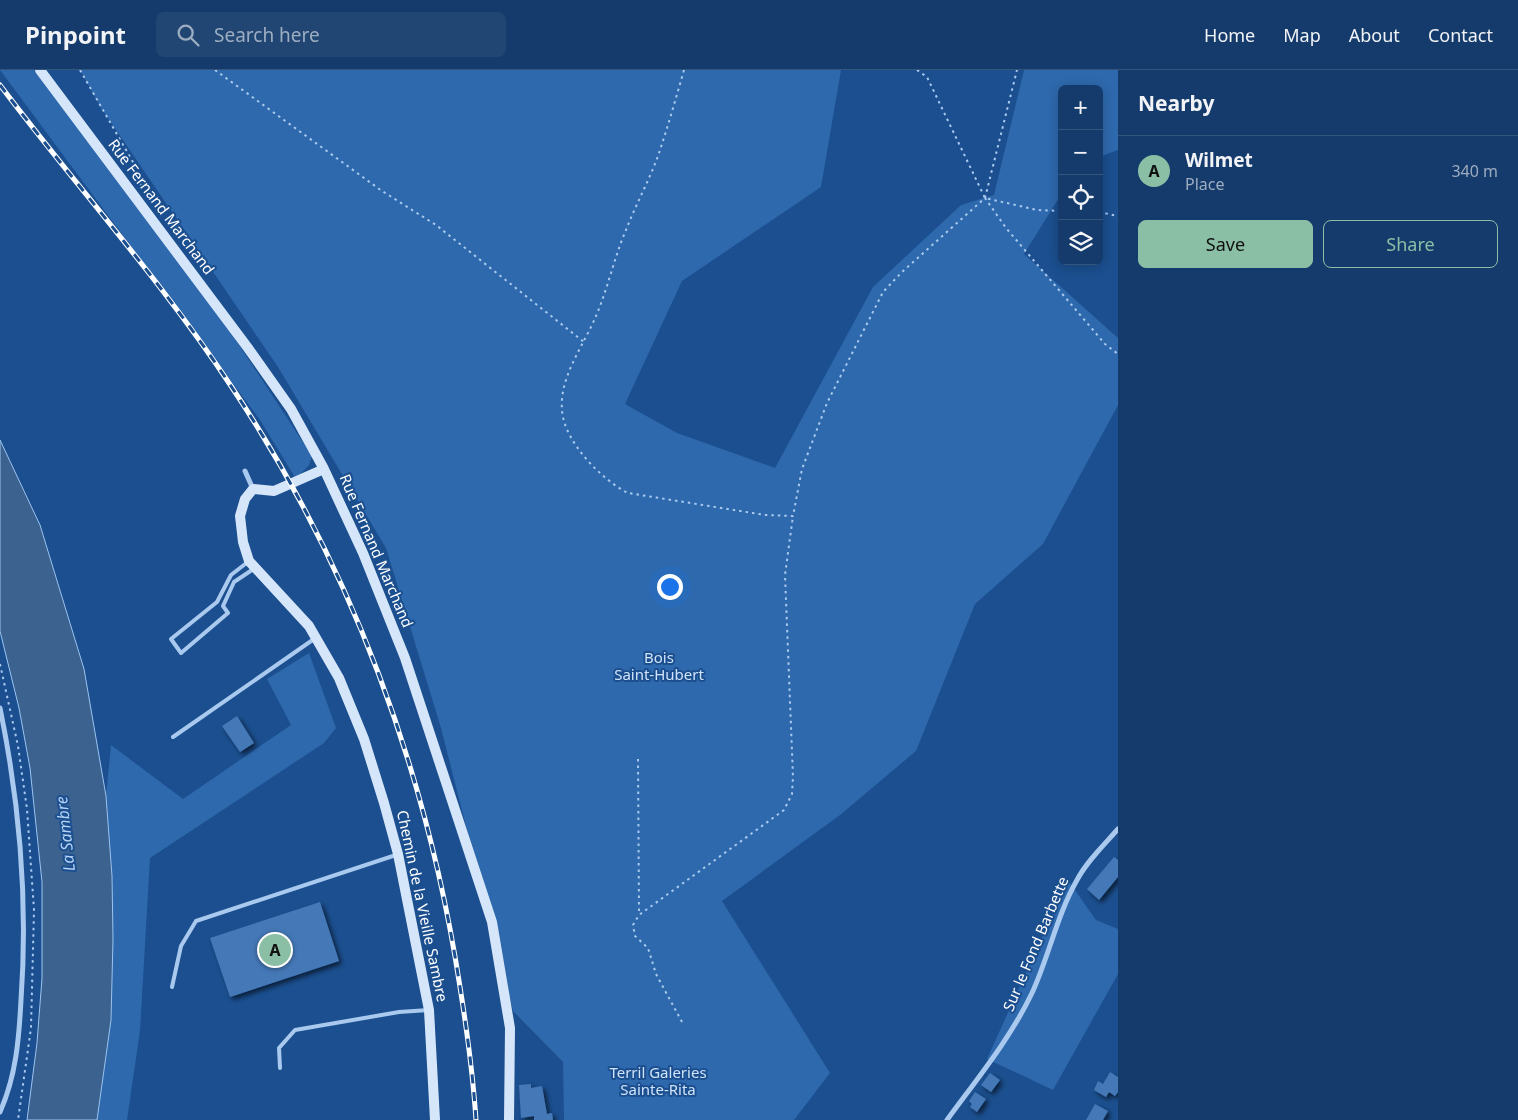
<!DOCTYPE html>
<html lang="en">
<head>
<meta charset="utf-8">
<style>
  :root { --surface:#143b6b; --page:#214673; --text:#f1f3f6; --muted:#9dadc1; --line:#33557e; --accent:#8abfa5 }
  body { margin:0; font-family:"Noto Sans",sans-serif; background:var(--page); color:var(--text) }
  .controls { position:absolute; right:15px; top:15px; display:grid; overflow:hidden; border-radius:8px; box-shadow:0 2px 12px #0003 }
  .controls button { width:45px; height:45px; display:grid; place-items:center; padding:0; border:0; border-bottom:1px solid var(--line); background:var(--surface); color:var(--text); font:25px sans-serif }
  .you { position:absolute; left:669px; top:516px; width:18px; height:18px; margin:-12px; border:4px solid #fff; border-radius:50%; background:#1a73e8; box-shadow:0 0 0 8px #1a73e833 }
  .badge { display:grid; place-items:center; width:32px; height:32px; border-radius:50%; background:var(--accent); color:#111; font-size:16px; font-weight:700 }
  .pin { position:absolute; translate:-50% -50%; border:2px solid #fff; box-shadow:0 1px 5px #0006 }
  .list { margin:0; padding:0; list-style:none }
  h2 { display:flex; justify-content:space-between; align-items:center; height:65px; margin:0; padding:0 20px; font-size:21px }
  h2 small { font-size:16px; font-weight:400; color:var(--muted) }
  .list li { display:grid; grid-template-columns:32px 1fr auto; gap:15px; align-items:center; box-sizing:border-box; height:70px; padding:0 20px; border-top:1px solid var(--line) }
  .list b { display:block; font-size:19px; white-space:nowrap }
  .list p { margin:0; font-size:16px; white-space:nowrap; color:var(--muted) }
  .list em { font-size:16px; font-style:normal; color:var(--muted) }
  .actions { display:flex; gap:10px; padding:15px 20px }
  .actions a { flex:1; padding:11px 0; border:1px solid var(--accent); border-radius:8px; text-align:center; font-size:18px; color:var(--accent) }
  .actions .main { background:var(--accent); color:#111 }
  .icon { flex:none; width:28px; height:28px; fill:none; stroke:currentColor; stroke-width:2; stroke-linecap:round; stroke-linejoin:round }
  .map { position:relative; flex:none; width:1118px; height:1050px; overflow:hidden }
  header { display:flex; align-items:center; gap:30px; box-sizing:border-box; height:70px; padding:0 25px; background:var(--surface); border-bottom:1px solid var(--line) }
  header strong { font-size:24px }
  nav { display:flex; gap:28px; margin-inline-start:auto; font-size:18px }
  .search { width:350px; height:45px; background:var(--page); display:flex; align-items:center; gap:12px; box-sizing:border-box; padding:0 18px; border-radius:8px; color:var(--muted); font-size:19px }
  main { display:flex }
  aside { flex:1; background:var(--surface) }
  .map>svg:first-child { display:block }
</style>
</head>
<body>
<header>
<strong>Pinpoint</strong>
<div class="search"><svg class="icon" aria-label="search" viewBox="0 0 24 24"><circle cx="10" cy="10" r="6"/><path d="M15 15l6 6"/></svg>Search here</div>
<nav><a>Home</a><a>Map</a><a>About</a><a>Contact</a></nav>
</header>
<main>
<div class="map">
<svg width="1118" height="1050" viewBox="0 0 1118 1050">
  <defs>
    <filter id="shadow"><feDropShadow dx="3" dy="3" stdDeviation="2.5" flood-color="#0009"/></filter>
  </defs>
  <rect width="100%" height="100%" fill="#1b4f8f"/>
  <path fill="#2e69ad" d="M0,0H34L228,258L312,386L309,395L296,409L260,350Z
    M80,0H841L821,117L682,211L625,334L677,363L775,398L873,217L961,135L994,125L1024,0H1118V80L1099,87V19H1062V123L1024,184L1118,268V335L1043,474L975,534L916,681L840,745L722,831L830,1003L794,1050H564L563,992L513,941L441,658L386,478L278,297L101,38Z
    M309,583L336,658L324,673L150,788L140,961L127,1050H97L111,950L112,806L106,726L111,675L183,729L291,655L267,609Z
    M1068,810L1096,850L1118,859V904L1053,1020L987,989Z"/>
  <path fill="#3c6290" stroke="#9cc4f0" d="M0,370L40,455L84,599L106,726L112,806L113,869L111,950L97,1050H27L37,973L42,908V812L30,698L19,638L0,561Z"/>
  <path fill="#4478b7" filter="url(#shadow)" d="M237,646L254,673L240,682L222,656Z
    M1114,787L1118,790V807L1099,830L1087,819Z
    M320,832L339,891L230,927L210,868Z
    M1110,1002L1118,1007V1022L1115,1026L1109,1022L1106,1027L1094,1020L1098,1011L1103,1014Z
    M990,1003L1000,1010L991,1022L981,1015Z
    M531,1014V1018L542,1016L547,1044L552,1043L553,1050H534V1046L521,1048L519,1015Z
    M975,1022L986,1029L977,1042L970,1037L972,1034L969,1031Z
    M1095,1034L1108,1041L1103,1050H1086Z"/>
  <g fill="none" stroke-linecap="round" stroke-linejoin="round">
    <path stroke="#a9c9ee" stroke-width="2" stroke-dasharray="2.5 4" stroke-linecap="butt" d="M80,0L141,106V116
      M215,0L382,121L436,155L584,272
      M684,0C676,28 668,56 659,83C650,109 636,134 626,160C614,188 608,218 596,246C584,275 559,307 562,340C564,372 602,410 628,423L765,445L793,446L802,399L827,333L883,222L902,202L985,128L1006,158L1105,274L1118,284
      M917,0L927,7L985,128L1037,140L1062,141
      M985,128L1017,0
      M1099,142L1118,146
      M0,594L18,676L27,739L34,840L31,958L18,1050
      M638,689L639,844
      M682,952L656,904L648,878L635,866L633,855L639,845L784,740L792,724L793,707L785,505L793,446"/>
    <path stroke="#a9c9ee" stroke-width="4" d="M249,491L231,505L217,532L171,569L181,583L228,543L223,536L234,512L255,498
      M173,667L314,569
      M172,917L181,876L196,851L396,785
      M280,998L279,978L295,960L399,942L429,940"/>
    <path stroke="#a9c9ee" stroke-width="5" d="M245,401L253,419
      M0,638C20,735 28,832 21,930C19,969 16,1006 0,1042
      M947,1050C977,1009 1010,969 1032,923C1049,886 1057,845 1077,810C1087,791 1104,775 1118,759"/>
    <path stroke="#d6e6fa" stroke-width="10" d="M40,0L248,278L291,339L324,399L363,483L405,588L492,852L510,958L509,1050
      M324,399L274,421L253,419L245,429L240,446L243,472L249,491L309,556L339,608L364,669L384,733L398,784L429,940L435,1050"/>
    <defs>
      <path id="rail" d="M0,15C76,116 161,210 231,316C352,497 427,702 460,917C467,961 473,1005 476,1050"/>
    </defs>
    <use href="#rail" stroke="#fff" stroke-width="5"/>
    <use href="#rail" stroke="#1b4f8f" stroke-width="3" stroke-dasharray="9" stroke-linecap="butt"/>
  </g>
  <g text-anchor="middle" stroke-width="4" stroke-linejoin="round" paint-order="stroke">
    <g font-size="15" fill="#fff" stroke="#1b4f8f">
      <text transform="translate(161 137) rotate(53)" y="5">Rue Fernand Marchand</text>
      <text transform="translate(376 481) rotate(67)" y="5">Rue Fernand Marchand</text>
      <text transform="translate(422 836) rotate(78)" y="5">Chemin de la Vieille Sambre</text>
      <text transform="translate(1036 874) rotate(-67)" y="5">Sur le Fond Barbette</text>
    </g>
    <g font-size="15" fill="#cfe3fa" stroke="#1b4f8f">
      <text x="659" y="593">Bois<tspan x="659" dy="17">Saint-Hubert</tspan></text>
      <text x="658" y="1008">Terril Galeries<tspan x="658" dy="17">Sainte-Rita</tspan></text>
    </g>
    <g font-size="16" font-style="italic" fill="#b5d3f5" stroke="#1b4f8f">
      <text transform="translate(65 764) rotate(-96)" y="6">La Sambre</text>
    </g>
  </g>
</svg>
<div class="controls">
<button>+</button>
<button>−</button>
<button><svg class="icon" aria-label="locate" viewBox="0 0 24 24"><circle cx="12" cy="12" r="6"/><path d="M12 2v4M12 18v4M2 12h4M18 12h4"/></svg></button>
<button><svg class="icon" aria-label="layers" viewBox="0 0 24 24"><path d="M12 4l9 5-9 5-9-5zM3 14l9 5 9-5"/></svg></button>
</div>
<div class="you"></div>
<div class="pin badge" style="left:275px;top:880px">A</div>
</div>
<aside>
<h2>Nearby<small></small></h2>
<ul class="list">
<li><span class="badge">A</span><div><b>Wilmet</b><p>Place</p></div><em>340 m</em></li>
</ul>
<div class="actions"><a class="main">Save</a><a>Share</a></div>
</aside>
</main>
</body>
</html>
